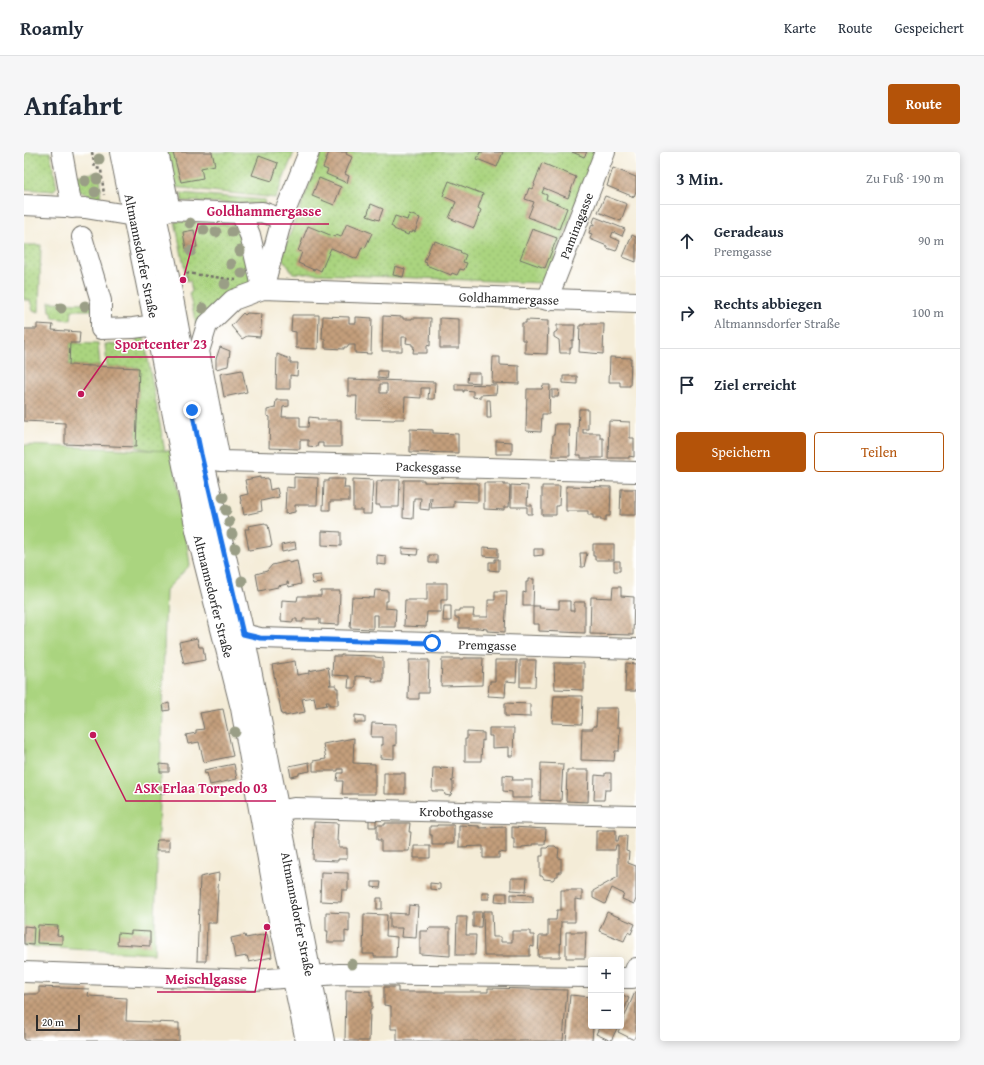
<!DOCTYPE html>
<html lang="de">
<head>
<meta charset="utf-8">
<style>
  :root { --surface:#fff; --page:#f6f6f7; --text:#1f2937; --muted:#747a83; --line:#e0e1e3; --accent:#b45309 }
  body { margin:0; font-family:"Gentium Book Plus",serif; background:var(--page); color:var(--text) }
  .controls { position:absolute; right:12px; bottom:12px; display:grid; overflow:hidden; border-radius:4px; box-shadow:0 2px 10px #0003 }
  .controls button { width:36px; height:36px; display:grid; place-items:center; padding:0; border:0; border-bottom:1px solid var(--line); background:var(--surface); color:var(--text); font:20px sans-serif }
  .scale { position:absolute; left:12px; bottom:10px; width:44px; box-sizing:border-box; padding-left:4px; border:2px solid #2b2b2b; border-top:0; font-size:11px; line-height:14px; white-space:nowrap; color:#2b2b2b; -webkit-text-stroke:3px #fff; paint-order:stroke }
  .stop { position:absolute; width:12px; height:12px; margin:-9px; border:3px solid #1a73e8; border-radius:50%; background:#fff }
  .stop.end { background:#1a73e8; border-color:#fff; box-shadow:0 1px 4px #0008 }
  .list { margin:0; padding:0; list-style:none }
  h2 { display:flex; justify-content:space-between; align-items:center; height:52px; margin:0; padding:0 16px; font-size:17px }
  h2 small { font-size:13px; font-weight:400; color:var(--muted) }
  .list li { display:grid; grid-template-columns:26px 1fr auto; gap:12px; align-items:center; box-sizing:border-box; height:72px; padding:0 16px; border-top:1px solid var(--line) }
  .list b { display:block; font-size:15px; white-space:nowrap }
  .list p { margin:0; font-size:13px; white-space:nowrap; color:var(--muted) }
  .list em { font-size:13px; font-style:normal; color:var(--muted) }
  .actions { display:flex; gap:8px; padding:12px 16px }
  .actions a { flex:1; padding:9px 0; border:1px solid var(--accent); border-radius:4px; text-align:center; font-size:14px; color:var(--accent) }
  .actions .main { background:var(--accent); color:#fff }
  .icon { flex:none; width:22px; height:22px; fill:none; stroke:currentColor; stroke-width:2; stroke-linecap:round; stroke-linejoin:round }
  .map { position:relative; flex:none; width:612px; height:889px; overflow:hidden; border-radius:4px }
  header { display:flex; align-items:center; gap:24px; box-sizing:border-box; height:56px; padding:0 20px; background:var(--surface); border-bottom:1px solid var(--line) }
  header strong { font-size:19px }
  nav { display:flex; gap:22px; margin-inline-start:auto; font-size:14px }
  .intro { display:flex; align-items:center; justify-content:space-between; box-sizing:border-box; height:96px; padding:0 24px }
  h1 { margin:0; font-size:28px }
  .button { padding:10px 18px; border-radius:4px; background:var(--accent); color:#fff; font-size:14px; font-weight:700 }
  main { display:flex; gap:24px; padding:0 24px }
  aside { flex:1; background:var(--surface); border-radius:4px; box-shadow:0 2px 10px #0003 }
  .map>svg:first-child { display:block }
</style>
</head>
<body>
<header>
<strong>Roamly</strong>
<nav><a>Karte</a><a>Route</a><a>Gespeichert</a></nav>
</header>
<div class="intro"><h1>Anfahrt</h1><a class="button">Route</a></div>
<main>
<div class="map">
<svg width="612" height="889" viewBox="0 0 612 889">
  <defs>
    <pattern id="grass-dots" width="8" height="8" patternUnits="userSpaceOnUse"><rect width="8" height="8" fill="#aad47f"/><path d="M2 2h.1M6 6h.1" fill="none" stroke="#92b66e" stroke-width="1.8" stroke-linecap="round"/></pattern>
    <pattern id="building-cross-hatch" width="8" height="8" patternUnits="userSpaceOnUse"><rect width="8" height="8" fill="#c49f7c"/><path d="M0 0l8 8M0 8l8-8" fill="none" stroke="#9f8266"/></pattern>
  </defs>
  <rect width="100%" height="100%" fill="#fff"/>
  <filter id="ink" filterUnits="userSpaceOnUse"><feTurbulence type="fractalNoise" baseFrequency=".025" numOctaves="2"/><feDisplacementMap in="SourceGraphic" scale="8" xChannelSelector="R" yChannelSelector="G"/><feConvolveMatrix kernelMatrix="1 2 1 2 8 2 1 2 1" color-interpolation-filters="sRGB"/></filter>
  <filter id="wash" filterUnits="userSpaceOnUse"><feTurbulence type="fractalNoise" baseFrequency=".012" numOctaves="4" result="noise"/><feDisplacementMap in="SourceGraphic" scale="16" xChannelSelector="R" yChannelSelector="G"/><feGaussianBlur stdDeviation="0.9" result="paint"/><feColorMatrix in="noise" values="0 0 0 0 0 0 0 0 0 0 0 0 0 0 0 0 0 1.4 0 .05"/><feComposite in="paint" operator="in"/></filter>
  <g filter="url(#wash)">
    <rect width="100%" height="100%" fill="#f4ecd7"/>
    <path fill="url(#grass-dots)" stroke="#6a8055" d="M0,0H26L33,35L29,39L0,37Z
      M142,0H270L252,46L149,35Z
      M298,0H572L522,129L518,131L269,121L257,105Z
      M70,21L77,23L76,48L55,39L51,24Z
      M157,41L241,48L240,53L158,49Z
      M151,69L217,73L227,132L174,180L165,141L168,140L166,128L163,129Z
      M0,93H17L15,160L9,159L6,148H0Z
      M25,150L66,151L69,158H48L47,168L29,166L28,160L26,159Z
      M112,179L119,180L162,414L133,299L112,295L115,216L83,215L81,192L113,194Z
      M46,191L74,192L76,214L45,213Z"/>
    <path fill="#aad47f" stroke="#6a8055" d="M0,293L149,299L166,413L142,438L130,802L0,794Z"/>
    <g id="blocks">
      <path fill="url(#building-cross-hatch)" fill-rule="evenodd" d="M153,0H188L191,13L177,16L179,26L157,30L149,1Z
        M305,0H323L322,2L328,5L321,22L325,24L323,31L302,22L304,18L299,16Z
        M456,0H479L473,15L453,7Z
        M548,0H563L560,5Z
        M235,4L254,11L248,29L228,23Z
        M518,11L552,25L544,46L520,36L518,41L523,43L522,47L543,56L535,77L504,65L510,50L501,47L505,36L509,37L511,33L510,32Z
        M589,16L612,25V39L610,45L583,34Z
        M295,26L317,35L310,53L288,44Z
        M425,29L459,42L454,56L457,58L450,76L425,66L432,50L419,44Z
        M581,44L603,52L597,69L574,60Z
        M347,52L359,57L355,68L343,64Z
        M385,62L396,66L391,80L389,79L388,81L385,80L384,83L370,77V76L367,74L371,64L383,68Z
        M571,65L601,77L598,84L589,80L587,85L596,89L592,99L583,96V94L566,87L568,82L565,81L568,72L570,73V71L569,70Z
        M323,71L348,81L341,96L338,95L333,107L307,96L297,119L291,116L290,118L274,111L278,100L274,99L284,74L311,85L312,83L317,85Z
        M508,77L533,86L521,116L496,107Z
        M170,78L173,95L162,97L159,80Z
        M608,83L612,85V110L599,105Z
        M411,89L437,99L436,100L442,103L439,110L443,111L440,118L436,117L433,123L428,121L427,123L402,113L403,111L400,110L408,90L410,91Z
        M371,114L381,117L379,125L369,123Z
        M219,161L221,163L223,161L238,162L236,185L223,184L218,187L207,174Z
        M268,163H295L294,197L272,196V180L267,179Z
        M299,164L325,165V171H332V165L348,166L347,202L331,201V193H324V195H320V197L301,196V187H298Z
        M359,164L379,165V167H388V166H407L406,194L403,193V201H389L390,194H388V192L382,191L383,185H378V199H358Z
        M416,166L435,167V196H416Z
        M502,168L524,169L523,202L501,201V188H498V171H502Z
        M13,172L29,173L28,178L56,180L55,191H46L45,213L115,216L112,295L41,292V271L0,269V177H13Z
        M560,172H580L579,202L555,200L556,173H560Z
        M533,173H551L550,188H548V196H546V201H536L535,188L530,185V181L533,179Z
        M196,195L206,199L204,214L192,217V207Z
        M253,202L266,207V211H274L273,224L266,223V237H252Z
        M469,205H476V213L495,214V232L468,231Z
        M586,205L607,206L606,234H596V230H585Z
        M218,218L223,240L200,245L196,222Z
        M354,219H363L362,227L354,226Z
        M444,221H456V231L443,230Z
        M539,224H553V232L539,231Z
        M324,227L411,230L410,247H404L405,236H397V246L381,245L380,267H371L370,268L332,267L333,244H324ZM356,232H363V241H356Z
        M431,232L473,233L472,242L456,243V246L449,245V239L440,238V240H439V238H431Z
        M519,233H526L525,262H518L517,280L502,279L503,237H518Z
        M528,238H535L534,245H528Z
        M252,248H265V254L259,255L258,265H276V275H284L285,265L294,266V268H317V295H299V291H294L293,295L284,294V288H276V297L245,296L246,265L243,264V258L251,256Z
        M463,248H466L467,266H463Z
        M555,257H564V277H559V281H576V286H579V306H557V303H553Z
        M585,269L606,270V286H610V305L605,304V306H584Z
        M531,272H545L546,304H528L529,283H530Z
        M386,277L409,278V281L434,282V301L386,300Z
        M472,289L488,290V302H472Z
        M236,325V327L244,326L246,338L253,336L255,345L237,349L238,359L220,363L216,344L224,342L221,328Z
        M270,325L294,326L293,353H271V360L261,362L262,335L270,336Z
        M305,327H321L320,336H325V349H306V358H299L300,329H305Z
        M329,327L349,328L347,362H338V358H329Z
        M358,328H376L375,355H356V353H352L353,329H358Z
        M380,328H400V330L454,331V350L430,349V355L407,356L408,346H406L405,358L396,357L397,346H390L389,367L379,366Z
        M460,331H480V333H486L485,355H480V358L460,357Z
        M487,333L504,334L503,353H508V362H503V355H487Z
        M518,334H536L535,354H532V363H518Z
        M542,334L587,335L586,364H582V368H577V366H569V363H564V359H542Z
        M597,337H612V363H596Z
        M241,371L242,373H244L248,394L225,398L221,377H225L224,374Z
        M298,379L317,380V394L298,393Z
        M271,390L272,397L258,400L257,393Z
        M569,392H590V408H571V404H569Z
        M459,395L474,396V405L459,404Z
        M378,396L394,397L393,403L378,402Z
        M510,397H519V403L510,404Z
        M556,401H563L560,415H557Z
        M353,403L362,404V413L353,412Z
        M405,403H413V411H405Z
        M471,407H475V419L465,418V410H471Z
        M265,409V411L273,409L277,432L265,435L264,430H263V432L254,434V435L235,439L232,422L243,419L248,413Z
        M590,409H596V419H590Z
        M297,423L298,431L289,432L287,424Z
        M504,427H510L509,454H499V440L502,441V430H504Z
        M403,431H423V448H417V460H403L402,475L380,474L381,448H403Z
        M589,435H597V444L610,445L609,483L566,482L567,445L588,446Z
        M351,438L364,439V449H361V456L372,457L371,475H354V463H349V477L326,476L328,445L350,446Z
        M297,439H316L315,473L296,472V467H279V470H273V467H269V470L257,469L258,448L273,449L274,444H297Z
        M471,439H483L481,480L463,479V477L455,476H435V466H431V459H435V457H450L449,465H464V448H471Z
        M535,449H546V459H550V450H561V481L515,479V472H509V454H516L515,456L535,457Z
        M420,454H427V469H419Z
        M173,486L175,495H179L181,508L160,512L155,490Z
        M317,503L351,504V505L359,506V529H348V525L332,524V536H324L325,524L308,523L309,504H317Z
        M439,506H459L458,533L417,534L418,507H439Z
        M385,508H405L404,541H395V547H384Z
        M471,508H493L492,530L482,529L481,545L464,544L465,532H466V529H471Z
        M496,508H512L511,535H496Z
        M271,509L273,523L285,521V519L304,515L307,532L305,533H312V536H314V553H305V550H302L303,553L292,555L290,545L278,547L281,560L261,564V562L258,563L248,513Z
        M530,511H560V538L531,537Z
        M602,511L612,512V539H601Z
        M530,544H559L558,572L528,571Z
        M145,551L146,558L140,559L139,553Z
        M481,551L506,552V565L481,564Z
        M573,556H594L593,575H596L595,599H591L590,609L557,608L558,577H569V574H572Z
        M199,557L209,604L180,610L175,590L164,592L162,583L172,581V578L180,577L176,561Z
        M331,563L341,564V571H331Z
        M348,571L372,572V594L370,593V607L356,606L357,593H359V585H347Z
        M465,576H490L489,604H485V595L468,596V584H465Z
        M443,580L460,581V589L458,588L457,609H441V587H443Z
        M330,586L329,611L351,612V642H318L319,629H313L314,621H319V617H314V619H289V609L302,607L299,592Z
        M285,610L286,619L275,621V623L267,625L265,614Z
        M517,611L539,612L537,649L516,648Z
        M136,612L145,613V620H136Z
        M210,612L213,627L186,633L183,621L181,622L180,618Z
        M417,615L430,616L429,629H427L429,630V639L426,644L421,643L420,639H408L409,616H416L417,618Z
        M543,618H565L564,650L542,649Z
        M360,621H381V642H360Z
        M581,621H587V638H581L580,648H570L571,623L581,624Z
        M479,623L489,624L488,628H508V646H488V640L479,639Z
        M135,635H142L141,641H135Z
        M345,666L352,667V675H345Z
        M290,670L314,671L313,689H315V696H323V707H314V709L289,708Z
        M361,671H386L385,680H387L385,699H357V688H353V673H361Z
        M413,673H430V691H421V693H408V683H406V674H413Z
        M435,673L455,674V676L482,675V701L475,700V706H459V694L435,695Z
        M488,675L522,677L521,692H508V694L498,695V697H490V687H488Z
        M572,678H592V689H594L595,684H603L602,699L605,700L604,711L612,714V747L610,752L598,747L600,742L588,736L581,752L569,746V739L594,725V693H592L591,698H572Z
        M133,688H145V699H132Z
        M390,694H406V706H390Z
        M525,694H531L533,696H535L534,706H537V720H534V724H532L529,728L520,727L518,724H516V704H519V696H523Z
        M297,720L324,721V738H318L317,750L296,749Z
        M195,721L192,771H183L182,809H173L176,725Z
        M487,726H503L502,739L487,738Z
        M348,730H357L356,736L348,735Z
        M406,731L416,732V738L406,737Z
        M537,738H558V748L551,747V770H537L536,805H514L515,784H524V768H532L533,758H537Z
        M458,740H465V747H458Z
        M472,741H483V750L471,749Z
        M487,742L509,743V750L487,749Z
        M353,746H358V757H353Z
        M385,753L394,754L392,786L377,785L378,776H366V761L384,762Z
        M459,759H468L469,785H477V790H488V779H506V783H510V795L506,794V804H460Z
        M302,760L325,761V780L321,779V790H303L304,779H302Z
        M449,760H458L457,775H449Z
        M583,760L611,772L607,782L604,780L600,789L575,779Z
        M340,762L363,763L362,784L373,785L372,805H350V802H339Z
        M433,765H443L442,783H452L451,803H432Z
        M14,773L34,774L33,783L38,784V792L13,791Z
        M0,774L10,775L9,793L0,792Z
        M405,776H426V804L396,802V779H404Z
        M107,779L126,780V794L93,792L94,781L107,782Z
        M542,780H562L561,806H542Z
        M243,782L248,805L225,810L223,804L211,806L207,786L221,783L222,786Z
        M15,835L65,837L64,844L103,846L102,869L155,871V889H0V842H15Z
        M360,835H374V840H464V836L543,838L539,889H373V877H367V854L360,853Z
        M322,838L346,839V843H348V857H346L345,889H321Z
        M611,840H612V882L610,888L594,880Z
        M597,842L605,846L597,866Z
        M546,843L567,845V874H569L568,889H542Z
        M576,874H594L587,889L572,882Z"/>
    </g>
  </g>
  <g filter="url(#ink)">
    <use href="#blocks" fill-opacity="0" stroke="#716f67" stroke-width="1"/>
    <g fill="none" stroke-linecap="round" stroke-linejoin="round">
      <defs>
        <g id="minor">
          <path d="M38,0L48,56"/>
          <path d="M134,0L146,58"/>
          <path d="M0,53L61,56L110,64L131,63L146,58L217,61L238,60L258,67"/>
          <path d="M217,61L226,83L238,135"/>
          <path d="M58,85L77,149V177L109,176L132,173"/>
          <path d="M239,137L258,67L285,0"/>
          <path id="s1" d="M523,148L581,0"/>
          <path id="s2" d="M612,150L239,137L209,148L183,173L175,199L196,309L612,320"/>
          <path id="s3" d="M219,482L236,486L612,497"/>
          <path id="s4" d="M239,662L270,656L612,664"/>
          <path d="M0,820L230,828L315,822L567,825"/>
          <path d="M597,826H608L612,816"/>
        </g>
        <g id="major">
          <path id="s5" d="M97,0L173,378L218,556L257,774L273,841L283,889"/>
          <path id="s6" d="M118,0L145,130L177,302L219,482L299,889"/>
        </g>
      </defs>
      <use href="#minor" stroke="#716f67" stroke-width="22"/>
      <use href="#major" stroke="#716f67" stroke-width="24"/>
      <path stroke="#716f67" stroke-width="2.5" stroke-dasharray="3 3" stroke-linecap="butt" d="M68,0L71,16L77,17L80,43
        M162,121L212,128"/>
      <use href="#minor" stroke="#fff" stroke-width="20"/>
      <use href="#major" stroke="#fff" stroke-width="22"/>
    </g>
    <g fill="#9a9e86">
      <circle cx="75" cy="7" r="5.5"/>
      <circle cx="73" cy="27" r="5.5"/>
      <circle cx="61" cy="29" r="5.5"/>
      <circle cx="71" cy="40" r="5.5"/>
      <circle cx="166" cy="71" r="5.5"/>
      <circle cx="180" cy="78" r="5.5"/>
      <circle cx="192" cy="80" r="5.5"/>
      <circle cx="208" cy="80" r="5.5"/>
      <circle cx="167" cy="99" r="5.5"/>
      <circle cx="216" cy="99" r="5.5"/>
      <circle cx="207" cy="112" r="5.5"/>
      <circle cx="218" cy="121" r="5.5"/>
      <circle cx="201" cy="132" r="5.5"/>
      <circle cx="61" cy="154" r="5.5"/>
      <circle cx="37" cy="156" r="5.5"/>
      <circle cx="179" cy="156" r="5.5"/>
      <circle cx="199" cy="345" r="5.5"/>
      <circle cx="202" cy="358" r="5.5"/>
      <circle cx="205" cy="370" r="5.5"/>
      <circle cx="208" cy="382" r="5.5"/>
      <circle cx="211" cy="396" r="5.5"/>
      <circle cx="218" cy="429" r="5.5"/>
      <circle cx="211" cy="580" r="5.5"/>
      <circle cx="328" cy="812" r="5.5"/>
    </g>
  </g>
  <g fill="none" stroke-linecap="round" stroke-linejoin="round" filter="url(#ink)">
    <path stroke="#1a73e8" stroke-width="5" d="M168,258L177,302L219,482L236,486L408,491"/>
  </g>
  <g text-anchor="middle" stroke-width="3" stroke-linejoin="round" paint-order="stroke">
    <g font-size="13" fill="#2b2b2b" stroke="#fff">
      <text dy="5" stroke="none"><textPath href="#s1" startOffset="80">Paminagasse</textPath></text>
      <text dy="5" stroke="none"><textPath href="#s5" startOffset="106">Altmannsdorfer Straße</textPath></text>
      <text transform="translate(485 146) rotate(2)" y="5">Goldhammergasse</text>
      <text dy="5" stroke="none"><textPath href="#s2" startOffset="789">Packesgasse</textPath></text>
      <text dy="5" stroke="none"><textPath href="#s5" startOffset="454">Altmannsdorfer Straße</textPath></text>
      <text dy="5" stroke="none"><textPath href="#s3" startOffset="245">Premgasse</textPath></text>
      <text dy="5" stroke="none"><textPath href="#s4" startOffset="194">Krobothgasse</textPath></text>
      <text dy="5" stroke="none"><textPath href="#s6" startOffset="778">Altmannsdorfer Straße</textPath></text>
    </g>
  </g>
  <path fill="none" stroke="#c2185b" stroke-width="1.5" d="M159 128L174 72H305M57 242L83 205H191M69 583L102 649H252M243 775L231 840H133"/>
  <g fill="#c2185b" stroke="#fff" stroke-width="1.5">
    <circle cx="159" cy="128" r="4"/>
    <circle cx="57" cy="242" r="4"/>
    <circle cx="69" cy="583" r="4"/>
    <circle cx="243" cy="775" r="4"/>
  </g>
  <g font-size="14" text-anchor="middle" font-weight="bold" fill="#c2185b" stroke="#fff" stroke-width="3" stroke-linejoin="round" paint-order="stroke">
    <text x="240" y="64">Goldhammergasse</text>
    <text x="137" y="197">Sportcenter 23</text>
    <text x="177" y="641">ASK Erlaa Torpedo 03</text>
    <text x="182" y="832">Meischlgasse</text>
  </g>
</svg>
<div class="controls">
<button>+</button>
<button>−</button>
</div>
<div class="scale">20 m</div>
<div class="stop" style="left:408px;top:491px"></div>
<div class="stop end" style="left:168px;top:258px"></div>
</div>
<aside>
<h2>3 Min.<small>Zu Fuß · 190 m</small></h2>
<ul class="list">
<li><svg class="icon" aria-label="ahead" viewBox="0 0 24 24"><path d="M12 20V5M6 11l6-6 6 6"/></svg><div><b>Geradeaus</b><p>Premgasse</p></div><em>90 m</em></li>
<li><svg class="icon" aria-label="right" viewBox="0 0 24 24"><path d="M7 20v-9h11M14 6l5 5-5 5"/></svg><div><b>Rechts abbiegen</b><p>Altmannsdorfer Straße</p></div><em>100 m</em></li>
<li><svg class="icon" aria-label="arrive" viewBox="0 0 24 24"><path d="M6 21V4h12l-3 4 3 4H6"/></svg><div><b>Ziel erreicht</b></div></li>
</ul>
<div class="actions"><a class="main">Speichern</a><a>Teilen</a></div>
</aside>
</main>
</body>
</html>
